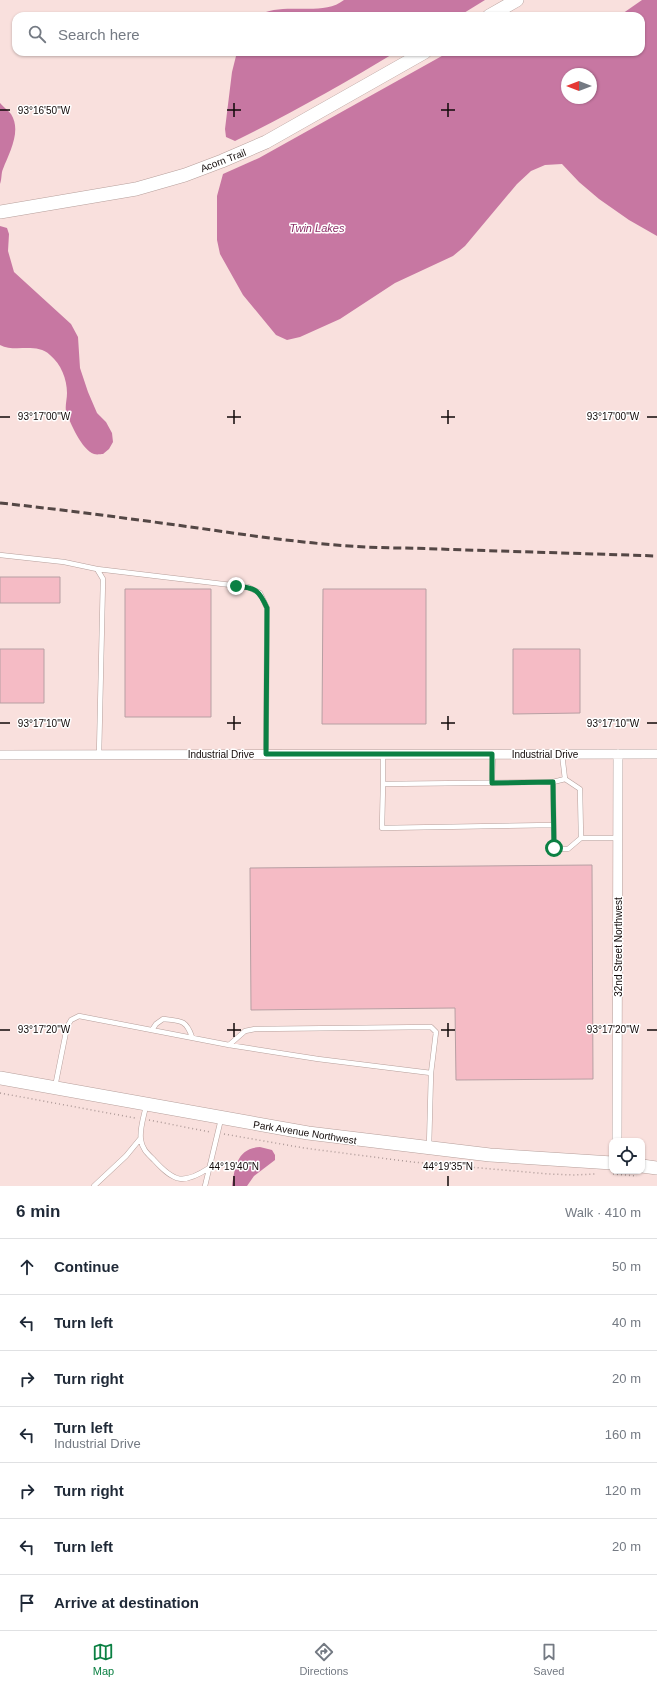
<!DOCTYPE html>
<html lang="en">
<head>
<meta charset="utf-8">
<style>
  :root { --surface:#fff; --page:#f2f2f3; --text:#1f2937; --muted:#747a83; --line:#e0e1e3; --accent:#0b8043 }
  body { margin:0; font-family:Helvetica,sans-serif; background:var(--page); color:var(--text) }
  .controls { position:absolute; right:12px; bottom:12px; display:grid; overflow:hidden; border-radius:8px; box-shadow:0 1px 3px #0004 }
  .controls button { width:36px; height:36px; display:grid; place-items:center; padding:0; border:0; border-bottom:1px solid var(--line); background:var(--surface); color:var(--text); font:20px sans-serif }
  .compass { position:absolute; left:561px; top:68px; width:36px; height:36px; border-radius:50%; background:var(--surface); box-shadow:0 1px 3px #0004; rotate:270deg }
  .stop { position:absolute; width:12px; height:12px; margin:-9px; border:3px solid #0b8043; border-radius:50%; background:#fff }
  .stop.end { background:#0b8043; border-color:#fff; box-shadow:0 1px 4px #0008 }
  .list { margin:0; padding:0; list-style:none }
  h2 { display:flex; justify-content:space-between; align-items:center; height:52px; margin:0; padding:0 16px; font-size:17px }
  h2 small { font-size:13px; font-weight:400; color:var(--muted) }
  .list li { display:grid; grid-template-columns:26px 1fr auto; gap:12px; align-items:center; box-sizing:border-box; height:56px; padding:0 16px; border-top:1px solid var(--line) }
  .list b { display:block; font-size:15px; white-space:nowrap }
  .list p { margin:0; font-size:13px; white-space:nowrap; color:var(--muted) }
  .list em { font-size:13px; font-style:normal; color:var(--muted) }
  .icon { flex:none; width:22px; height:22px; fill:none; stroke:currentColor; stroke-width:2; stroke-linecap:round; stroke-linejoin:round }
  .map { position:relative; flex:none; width:657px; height:1186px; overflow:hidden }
  .search { position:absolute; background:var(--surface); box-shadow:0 1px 3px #0004; left:12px; right:12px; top:12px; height:44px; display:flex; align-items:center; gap:10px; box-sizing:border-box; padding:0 14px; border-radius:12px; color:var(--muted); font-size:15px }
  .sheet { height:444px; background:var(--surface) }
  nav { display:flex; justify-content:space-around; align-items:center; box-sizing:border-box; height:56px; border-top:1px solid var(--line); background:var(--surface); font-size:11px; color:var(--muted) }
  nav a { display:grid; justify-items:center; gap:2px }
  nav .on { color:var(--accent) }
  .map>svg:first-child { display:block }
</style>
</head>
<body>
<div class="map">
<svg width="657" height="1186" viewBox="0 0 657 1186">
  <rect width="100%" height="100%" fill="#f9e0dd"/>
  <path fill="#c777a2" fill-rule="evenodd" d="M344,0H485L459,16H257C283,0 321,18 344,0Z
    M642,0H657V236L629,220L599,199L579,182L562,164L545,165L531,171L517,184L465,246L453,256L395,283L340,319L300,337L287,340L276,335L243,295L220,254L217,240V196L223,174L259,158L449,52H641V16H619ZM567,74H591V98H567Z
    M237,52H396C343,84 290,114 235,141L226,137L225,129L232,72Z
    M0,103C3,107 8,110 11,114C22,131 9,153 3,169C1,173 2,179 0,184Z
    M0,226L7,228L9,234L8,251L14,272L71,324L78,337L80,368L88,392L97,413L106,422L112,433L113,442L109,449L103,454C101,454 97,455 94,454C82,450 70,423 66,411C65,406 67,399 67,393C67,379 61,364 50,355C36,342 15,353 0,345Z
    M260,1147L272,1150L275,1155V1160L254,1176L247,1186H232C235,1167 237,1148 260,1147Z"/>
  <path fill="#f5bbc5" stroke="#b79fa3" d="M0,577H60V603H0Z
    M125,589H211V717H125Z
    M323,589H426V724H322Z
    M0,649H44V703H0Z
    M513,649H580V713L513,714Z
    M592,865L593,1079L456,1080L455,1008L251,1010L250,868Z"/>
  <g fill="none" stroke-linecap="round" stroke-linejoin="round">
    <defs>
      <path id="lane" d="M0,555L64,562L97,569L103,579L99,755
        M97,569L248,587L260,593L267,608L266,754
        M383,754V784L553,782
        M562,754L565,779L580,789L581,838H618
        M565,779L553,782L554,849H568L581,838
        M492,783L493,754
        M383,784L382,828L553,825
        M152,1030L156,1024L163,1019C180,1021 186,1019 192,1037
        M229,1045L245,1031L255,1029L431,1027L436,1032L431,1073
        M55,1087L67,1027L71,1020L79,1016L229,1045L318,1059L431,1073L429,1147
        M146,1106C144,1116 139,1130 141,1140C142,1149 148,1154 154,1160C174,1182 183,1185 209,1168
        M94,1186L126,1156L140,1139
        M205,1186L221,1119"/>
      <path id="street" d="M0,755L657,754
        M617,1141L618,754"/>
      <path id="secondary" d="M489,16L517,0
        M0,212L136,189L185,175L222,161L266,142L425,52
        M0,1078L308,1133L490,1155L612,1163
        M642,1166L657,1168"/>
    </defs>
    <use href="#lane" stroke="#b69f9b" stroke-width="5.5"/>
    <use href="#street" stroke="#b69f9b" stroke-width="10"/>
    <use href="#secondary" stroke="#b69f9b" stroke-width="14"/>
    <path stroke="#ae9a98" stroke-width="1.5" stroke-dasharray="1 3" stroke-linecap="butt" d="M0,1093L135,1118
      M149,1120L210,1132
      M224,1134L304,1148L412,1162L549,1174L574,1175L595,1174
      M613,1174L637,1176"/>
    <use href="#lane" stroke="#fff" stroke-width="4.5"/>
    <use href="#street" stroke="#fff" stroke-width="9"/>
    <use href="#secondary" stroke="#fff" stroke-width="13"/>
    <path stroke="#544745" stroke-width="3" stroke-dasharray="8 4" stroke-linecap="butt" d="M0,503C66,510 132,519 198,528C267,538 336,548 406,548L657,556"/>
  </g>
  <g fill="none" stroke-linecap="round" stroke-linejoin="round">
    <path stroke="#0b8043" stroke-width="5" d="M236,586C256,588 259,590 267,608L266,754H492V783L553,782L554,848"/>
  </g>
  <path fill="none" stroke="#110908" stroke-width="1.5" d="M234,103V117M448,103V117M0,110H10M227,110H241M441,110H455M234,410V424M448,410V424M0,417H10M227,417H241M441,417H455M647,417H657M234,716V730M448,716V730M0,723H10M227,723H241M441,723H455M647,723H657M234,1023V1037M448,1023V1037M0,1030H10M227,1030H241M441,1030H455M647,1030H657M234,1176V1186M448,1176V1186"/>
  <g text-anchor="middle" stroke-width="3" stroke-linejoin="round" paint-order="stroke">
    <g font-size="10" fill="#110908" stroke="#fff">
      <text transform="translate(223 160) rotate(-21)" y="4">Acorn Trail</text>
      <text x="221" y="758">Industrial Drive</text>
      <text x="545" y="758">Industrial Drive</text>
      <text transform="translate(618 947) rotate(-90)" y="4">32nd Street Northwest</text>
      <text transform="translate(305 1132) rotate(9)" y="4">Park Avenue Northwest</text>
    </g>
    <g font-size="11" font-style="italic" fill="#8c2d66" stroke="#fff">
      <text x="317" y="232">Twin Lakes</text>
    </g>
  </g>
  <g font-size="10" text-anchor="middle" fill="#110908" stroke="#fff" stroke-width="3" stroke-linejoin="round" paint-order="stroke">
    <text x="44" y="114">93°16'50"W</text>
    <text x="613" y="420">93°17'00"W</text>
    <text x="44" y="420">93°17'00"W</text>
    <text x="44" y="727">93°17'10"W</text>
    <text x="613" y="727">93°17'10"W</text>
    <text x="44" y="1033">93°17'20"W</text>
    <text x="613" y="1033">93°17'20"W</text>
    <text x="234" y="1170">44°19'40"N</text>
    <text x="448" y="1170">44°19'35"N</text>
  </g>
</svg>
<div class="controls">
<button><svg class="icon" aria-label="locate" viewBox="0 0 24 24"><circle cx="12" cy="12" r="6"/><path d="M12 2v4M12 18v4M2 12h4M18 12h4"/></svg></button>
</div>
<svg class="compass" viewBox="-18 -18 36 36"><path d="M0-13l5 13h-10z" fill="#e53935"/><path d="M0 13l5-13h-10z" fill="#747a83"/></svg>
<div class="stop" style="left:554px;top:848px"></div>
<div class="stop end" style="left:236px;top:586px"></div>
<div class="search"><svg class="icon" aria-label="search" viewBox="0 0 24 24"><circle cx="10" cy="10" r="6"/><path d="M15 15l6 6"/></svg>Search here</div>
</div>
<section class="sheet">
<h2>6 min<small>Walk · 410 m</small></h2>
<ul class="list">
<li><svg class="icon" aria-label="ahead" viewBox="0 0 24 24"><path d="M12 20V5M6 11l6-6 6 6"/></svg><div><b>Continue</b></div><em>50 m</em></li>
<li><svg class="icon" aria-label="left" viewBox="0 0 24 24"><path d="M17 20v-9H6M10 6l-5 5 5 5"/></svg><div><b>Turn left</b></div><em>40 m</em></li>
<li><svg class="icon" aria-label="right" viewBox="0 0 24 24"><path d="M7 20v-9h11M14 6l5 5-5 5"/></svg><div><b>Turn right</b></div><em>20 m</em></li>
<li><svg class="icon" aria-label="left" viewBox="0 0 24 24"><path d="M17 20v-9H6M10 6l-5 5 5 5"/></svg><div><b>Turn left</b><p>Industrial Drive</p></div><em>160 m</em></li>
<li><svg class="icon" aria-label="right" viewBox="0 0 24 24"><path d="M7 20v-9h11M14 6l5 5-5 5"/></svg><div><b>Turn right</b></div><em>120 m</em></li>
<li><svg class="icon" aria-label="left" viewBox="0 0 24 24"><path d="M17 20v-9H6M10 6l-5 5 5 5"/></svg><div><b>Turn left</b></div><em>20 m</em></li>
<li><svg class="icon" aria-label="arrive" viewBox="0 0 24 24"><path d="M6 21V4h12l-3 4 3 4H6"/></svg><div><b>Arrive at destination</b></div></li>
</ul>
</section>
<nav>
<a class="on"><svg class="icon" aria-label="map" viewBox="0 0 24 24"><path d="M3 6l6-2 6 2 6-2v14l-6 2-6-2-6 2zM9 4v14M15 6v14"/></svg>Map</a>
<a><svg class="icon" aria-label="directions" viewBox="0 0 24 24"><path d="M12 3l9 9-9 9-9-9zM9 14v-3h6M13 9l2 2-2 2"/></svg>Directions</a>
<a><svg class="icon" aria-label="saved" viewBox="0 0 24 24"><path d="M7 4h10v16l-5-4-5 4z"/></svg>Saved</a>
</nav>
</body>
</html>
